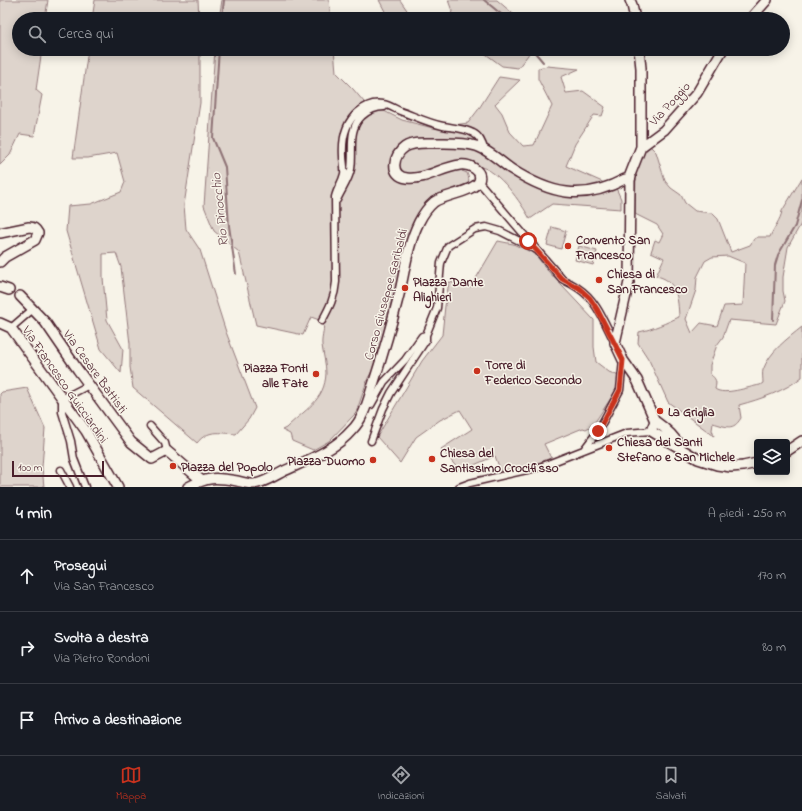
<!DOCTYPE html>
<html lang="it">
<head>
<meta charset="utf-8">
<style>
  :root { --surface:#171b24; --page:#20242c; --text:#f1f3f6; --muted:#9ea1a6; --line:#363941; --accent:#c8321e }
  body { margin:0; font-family:"Indie Flower",sans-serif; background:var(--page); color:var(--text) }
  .controls { position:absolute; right:12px; bottom:12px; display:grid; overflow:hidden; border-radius:4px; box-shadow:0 2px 10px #0003 }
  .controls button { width:36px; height:36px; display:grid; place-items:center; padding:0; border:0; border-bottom:1px solid var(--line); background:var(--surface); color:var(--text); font:20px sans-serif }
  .scale { position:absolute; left:12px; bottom:10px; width:92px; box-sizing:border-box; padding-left:4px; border:2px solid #4a1f2b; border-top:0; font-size:11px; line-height:14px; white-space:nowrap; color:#4a1f2b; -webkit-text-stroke:3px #f7f3e8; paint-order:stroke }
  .stop { position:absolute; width:12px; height:12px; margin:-9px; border:3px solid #c8321e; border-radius:50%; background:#fff }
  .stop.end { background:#c8321e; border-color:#fff; box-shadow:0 1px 4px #0008 }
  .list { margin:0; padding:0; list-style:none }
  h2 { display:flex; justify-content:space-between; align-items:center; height:52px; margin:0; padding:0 16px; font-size:17px }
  h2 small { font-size:13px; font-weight:400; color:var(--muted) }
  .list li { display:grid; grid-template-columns:26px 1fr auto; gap:12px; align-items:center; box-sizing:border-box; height:72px; padding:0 16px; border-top:1px solid var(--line) }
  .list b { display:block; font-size:15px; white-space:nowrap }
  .list p { margin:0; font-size:13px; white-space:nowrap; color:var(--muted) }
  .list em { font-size:13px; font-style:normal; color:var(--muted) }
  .icon { flex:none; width:22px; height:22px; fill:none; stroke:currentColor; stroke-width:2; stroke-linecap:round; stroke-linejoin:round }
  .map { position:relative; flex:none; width:802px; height:487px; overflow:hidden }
  .search { position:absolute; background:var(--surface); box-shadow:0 2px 10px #0003; left:12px; right:12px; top:12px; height:44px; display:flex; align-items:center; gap:10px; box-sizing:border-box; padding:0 14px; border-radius:22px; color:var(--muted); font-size:15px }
  .sheet { height:268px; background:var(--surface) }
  nav { display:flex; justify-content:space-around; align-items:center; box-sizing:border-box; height:56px; border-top:1px solid var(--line); background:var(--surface); font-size:11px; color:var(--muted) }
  nav a { display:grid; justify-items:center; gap:2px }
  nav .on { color:var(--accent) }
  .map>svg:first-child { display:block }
</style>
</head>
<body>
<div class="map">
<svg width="802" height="487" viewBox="0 0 802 487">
  <rect width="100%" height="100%" fill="#f7f3e8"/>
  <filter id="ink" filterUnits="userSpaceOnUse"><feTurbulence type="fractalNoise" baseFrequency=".025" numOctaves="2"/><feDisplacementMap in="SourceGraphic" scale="8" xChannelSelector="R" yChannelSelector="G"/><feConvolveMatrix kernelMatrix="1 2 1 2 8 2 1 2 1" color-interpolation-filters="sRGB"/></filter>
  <g filter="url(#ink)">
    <path fill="#ded4cc" stroke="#947a7c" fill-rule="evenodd" d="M0,0H48L45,19H19V49H42L36,90L42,95L34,136L20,134L10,155L0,165Z
      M95,0H198L199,19H92Z
      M222,0H329L331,19H219Z
      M379,0H400L413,19H389Z
      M448,0H497L519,19H450L452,11Z
      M88,49H200V103L184,205L186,229L200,250L226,332L255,408L249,419L236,434C220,433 208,429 197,443L133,388L130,367V344L121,267L116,253L103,254V278L107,320L123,349L121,373L101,349L66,231L68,206L91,204L121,192L125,182L117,153L88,158H73Z
      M215,49H334L336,72L353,89L370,109L384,111L402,120L433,128L468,123L478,110L499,77L520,80L495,104L502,113L510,132L523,146L534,145L552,106L538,79V68L547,66L579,69L561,77L566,93L583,91L605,107L602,116L594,115L575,144L566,166L616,188L621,199V209L552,204L530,219C522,204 498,169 480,167C475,166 467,170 462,171L467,173C469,178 470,181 466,187L432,201L408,240L374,368L368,378L356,413L329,441L313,450L292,441L290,434L282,430L286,428C304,410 325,401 326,373C326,364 323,354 322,345C321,337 326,328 322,321L311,317L303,335L256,325L239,252L214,231L204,206Z
      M479,49H530L528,55L518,68L502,66Z
      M650,146L656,152L665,181L671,188L681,195L685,203L695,211L712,213L718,219L731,252L750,245L754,239L758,237H770C773,229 781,219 782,211L802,178V222L788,247L783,277V291L785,301L776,324L729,320L723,337L717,345L713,356L710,365V374C716,379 717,381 715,389C724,396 748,387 760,385L763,383C763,379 762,373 763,370C770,351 787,339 802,327V377C785,391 761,399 739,405L741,418C733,431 727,427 713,423L712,430L714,436L668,402L649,360L638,343L639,332C653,329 666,323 679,317C678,298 677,280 656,276L664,258L651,252L655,240L659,242L663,234L657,225L635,214L636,173L641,156ZM728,256L745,263L743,305L724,306L717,326L701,323L692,333L686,319L696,290L697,277L705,261L712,257Z
      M552,227L566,231L561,249L547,245Z
      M498,241L513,244L535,254L547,270L594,320V347L596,362L609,372L619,376L617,389L593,425L586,429L583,428L544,444L551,458L532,465L501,472L495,456L460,471L441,449L472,429L460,410L440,420L416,437L400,463L377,437L422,361L442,335L445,306L449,282L471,287Z
      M579,246L597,251L593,265L575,260Z
      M27,388L45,428L42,467L44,487H0V394L2,392Z"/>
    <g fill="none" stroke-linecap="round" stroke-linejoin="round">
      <path stroke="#8e7275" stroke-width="2" d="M484,0L507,19
        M222,19L224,0
        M219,49L213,138L225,167L229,226L236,274
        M532,49L543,62
        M773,320L775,265L778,255L795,226L802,200"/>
      <defs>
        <path id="street" d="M479,182L562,279C567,282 573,284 578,288C597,300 605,324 615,343
          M337,200C342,189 349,180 351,169C354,150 347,130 362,116C369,110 375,107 384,107
          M322,321C329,308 335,297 336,282L335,197C337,188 342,183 344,174C345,168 343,162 343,156C342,140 345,123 358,112C365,106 374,102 383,104C389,105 395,109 400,111C414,116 428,123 443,126C453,128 464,128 473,133C479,136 483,143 484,150
          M11,328L33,309
          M366,405H371L384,382L405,360L422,336L426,335
          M150,426L165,443L167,451
          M371,441L383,409L391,393L426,340V335L437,308L441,263L448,246L470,232L475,229L486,227L500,231L537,250
          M585,448L598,431L620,390L623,360
          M61,470L70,487
          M85,487L74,459L71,441L62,412V399L89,385
          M459,487L470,483L540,467L627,433L651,431"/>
        <path id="secondary" d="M630,0L632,5L635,19
          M750,19L767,0
          M639,49L641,68V147L630,175L631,177L630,180L629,282L615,343L623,360L637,380L655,421
          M641,147L664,130L697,93L723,49
          M0,233L29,227C34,227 36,229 38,233L35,240L5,257L0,262
          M0,287L9,290
          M20,296L45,322L78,370L131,442L152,459L167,451L202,481
          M0,323L11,328L86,431L118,487
          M655,421L651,431L698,459L717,465L731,467L743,466L757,463
          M655,421C665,428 675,436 680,447
          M787,451L802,441
          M188,487C208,477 215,477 237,481C242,482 248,484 253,484C262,484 276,475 284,471C308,460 335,450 352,430C364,418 368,400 373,385C383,354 392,323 400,291C405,269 408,244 419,222C422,216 428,207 434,202C444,195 474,192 479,181C483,170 469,164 460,165C442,167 426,180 407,178C389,176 393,155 405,147C413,142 425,143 434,143C447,143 463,142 476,146C487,149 501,162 511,169C550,194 582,202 625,179"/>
      </defs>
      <use href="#street" stroke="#4a1f2b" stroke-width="9"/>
      <use href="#secondary" stroke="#4a1f2b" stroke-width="12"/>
      <use href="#street" stroke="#f7f3e8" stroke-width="6"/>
      <use href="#secondary" stroke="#f7f3e8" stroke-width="9"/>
    </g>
  </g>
  <g fill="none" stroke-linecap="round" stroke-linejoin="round" filter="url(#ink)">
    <path stroke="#c8321e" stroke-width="5" d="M528,241L562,279L579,288L590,298L597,309L623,360L620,390L598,431"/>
  </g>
  <g fill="#c8321e" stroke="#f7f3e8" stroke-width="1.5">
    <circle cx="568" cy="246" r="4"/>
    <circle cx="599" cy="280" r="4"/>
    <circle cx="405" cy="288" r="4"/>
    <circle cx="477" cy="371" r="4"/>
    <circle cx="316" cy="374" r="4"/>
    <circle cx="660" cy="411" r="4"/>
    <circle cx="609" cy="448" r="4"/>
    <circle cx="432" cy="459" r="4"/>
    <circle cx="373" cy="460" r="4"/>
    <circle cx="173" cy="466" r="4"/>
  </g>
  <g text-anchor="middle" stroke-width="3" stroke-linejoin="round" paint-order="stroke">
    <g font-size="13" fill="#4a1f2b" stroke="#f7f3e8">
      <text transform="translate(669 103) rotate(-48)" y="5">Via Poggio</text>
      <text transform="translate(385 294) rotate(-75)" y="5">Corso Giuseppe Garibaldi</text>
      <text transform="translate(96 371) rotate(54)" y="5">Via Cesare Battisti</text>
      <text transform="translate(66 384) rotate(55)" y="5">Via Francesco Guicciardini</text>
    </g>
    <g font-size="13" font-weight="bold" fill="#4a1f2b" stroke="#f7f3e8" text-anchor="start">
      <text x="576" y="244">Convento San<tspan x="576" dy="15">Francesco</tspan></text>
      <text x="607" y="278">Chiesa di<tspan x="607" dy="15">San Francesco</tspan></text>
      <text x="413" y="286">Piazza Dante<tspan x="413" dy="15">Alighieri</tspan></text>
      <text x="485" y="369">Torre di<tspan x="485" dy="15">Federico Secondo</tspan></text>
      <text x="308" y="372" text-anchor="end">Piazza Fonti<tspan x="308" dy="15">alle Fate</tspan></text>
      <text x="668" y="416">La Griglia</text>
      <text x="617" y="446">Chiesa dei Santi<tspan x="617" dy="15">Stefano e San Michele</tspan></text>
      <text x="440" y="457">Chiesa del<tspan x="440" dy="15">Santissimo Crocifisso</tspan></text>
      <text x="365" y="465" text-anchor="end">Piazza Duomo</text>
      <text x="181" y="471">Piazza del Popolo</text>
    </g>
    <g font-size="14" font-style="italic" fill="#6c4950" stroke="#f7f3e8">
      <text transform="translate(219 210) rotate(-96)" y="5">Rio Pinocchio</text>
    </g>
  </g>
</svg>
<div class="controls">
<button><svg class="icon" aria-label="layers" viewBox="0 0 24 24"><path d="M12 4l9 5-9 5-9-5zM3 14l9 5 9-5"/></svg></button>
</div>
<div class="scale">100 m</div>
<div class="stop" style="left:528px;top:241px"></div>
<div class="stop end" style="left:598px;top:431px"></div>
<div class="search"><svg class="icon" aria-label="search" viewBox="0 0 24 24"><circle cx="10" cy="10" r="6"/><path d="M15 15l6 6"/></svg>Cerca qui</div>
</div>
<section class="sheet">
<h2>4 min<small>A piedi · 250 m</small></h2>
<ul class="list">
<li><svg class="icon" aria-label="ahead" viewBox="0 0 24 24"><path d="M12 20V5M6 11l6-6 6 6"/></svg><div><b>Prosegui</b><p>Via San Francesco</p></div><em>170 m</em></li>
<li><svg class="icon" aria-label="right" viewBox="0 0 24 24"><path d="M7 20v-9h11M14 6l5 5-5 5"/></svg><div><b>Svolta a destra</b><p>Via Pietro Rondoni</p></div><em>80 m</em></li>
<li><svg class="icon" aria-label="arrive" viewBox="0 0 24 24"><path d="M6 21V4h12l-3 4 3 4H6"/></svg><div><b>Arrivo a destinazione</b></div></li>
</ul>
</section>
<nav>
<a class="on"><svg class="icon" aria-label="map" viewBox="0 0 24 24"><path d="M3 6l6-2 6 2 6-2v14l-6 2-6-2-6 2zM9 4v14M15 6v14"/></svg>Mappa</a>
<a><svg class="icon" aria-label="directions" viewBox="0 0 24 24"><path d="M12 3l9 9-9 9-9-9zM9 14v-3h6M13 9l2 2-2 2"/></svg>Indicazioni</a>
<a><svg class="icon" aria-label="saved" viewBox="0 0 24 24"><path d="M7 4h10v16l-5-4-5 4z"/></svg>Salvati</a>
</nav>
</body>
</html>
